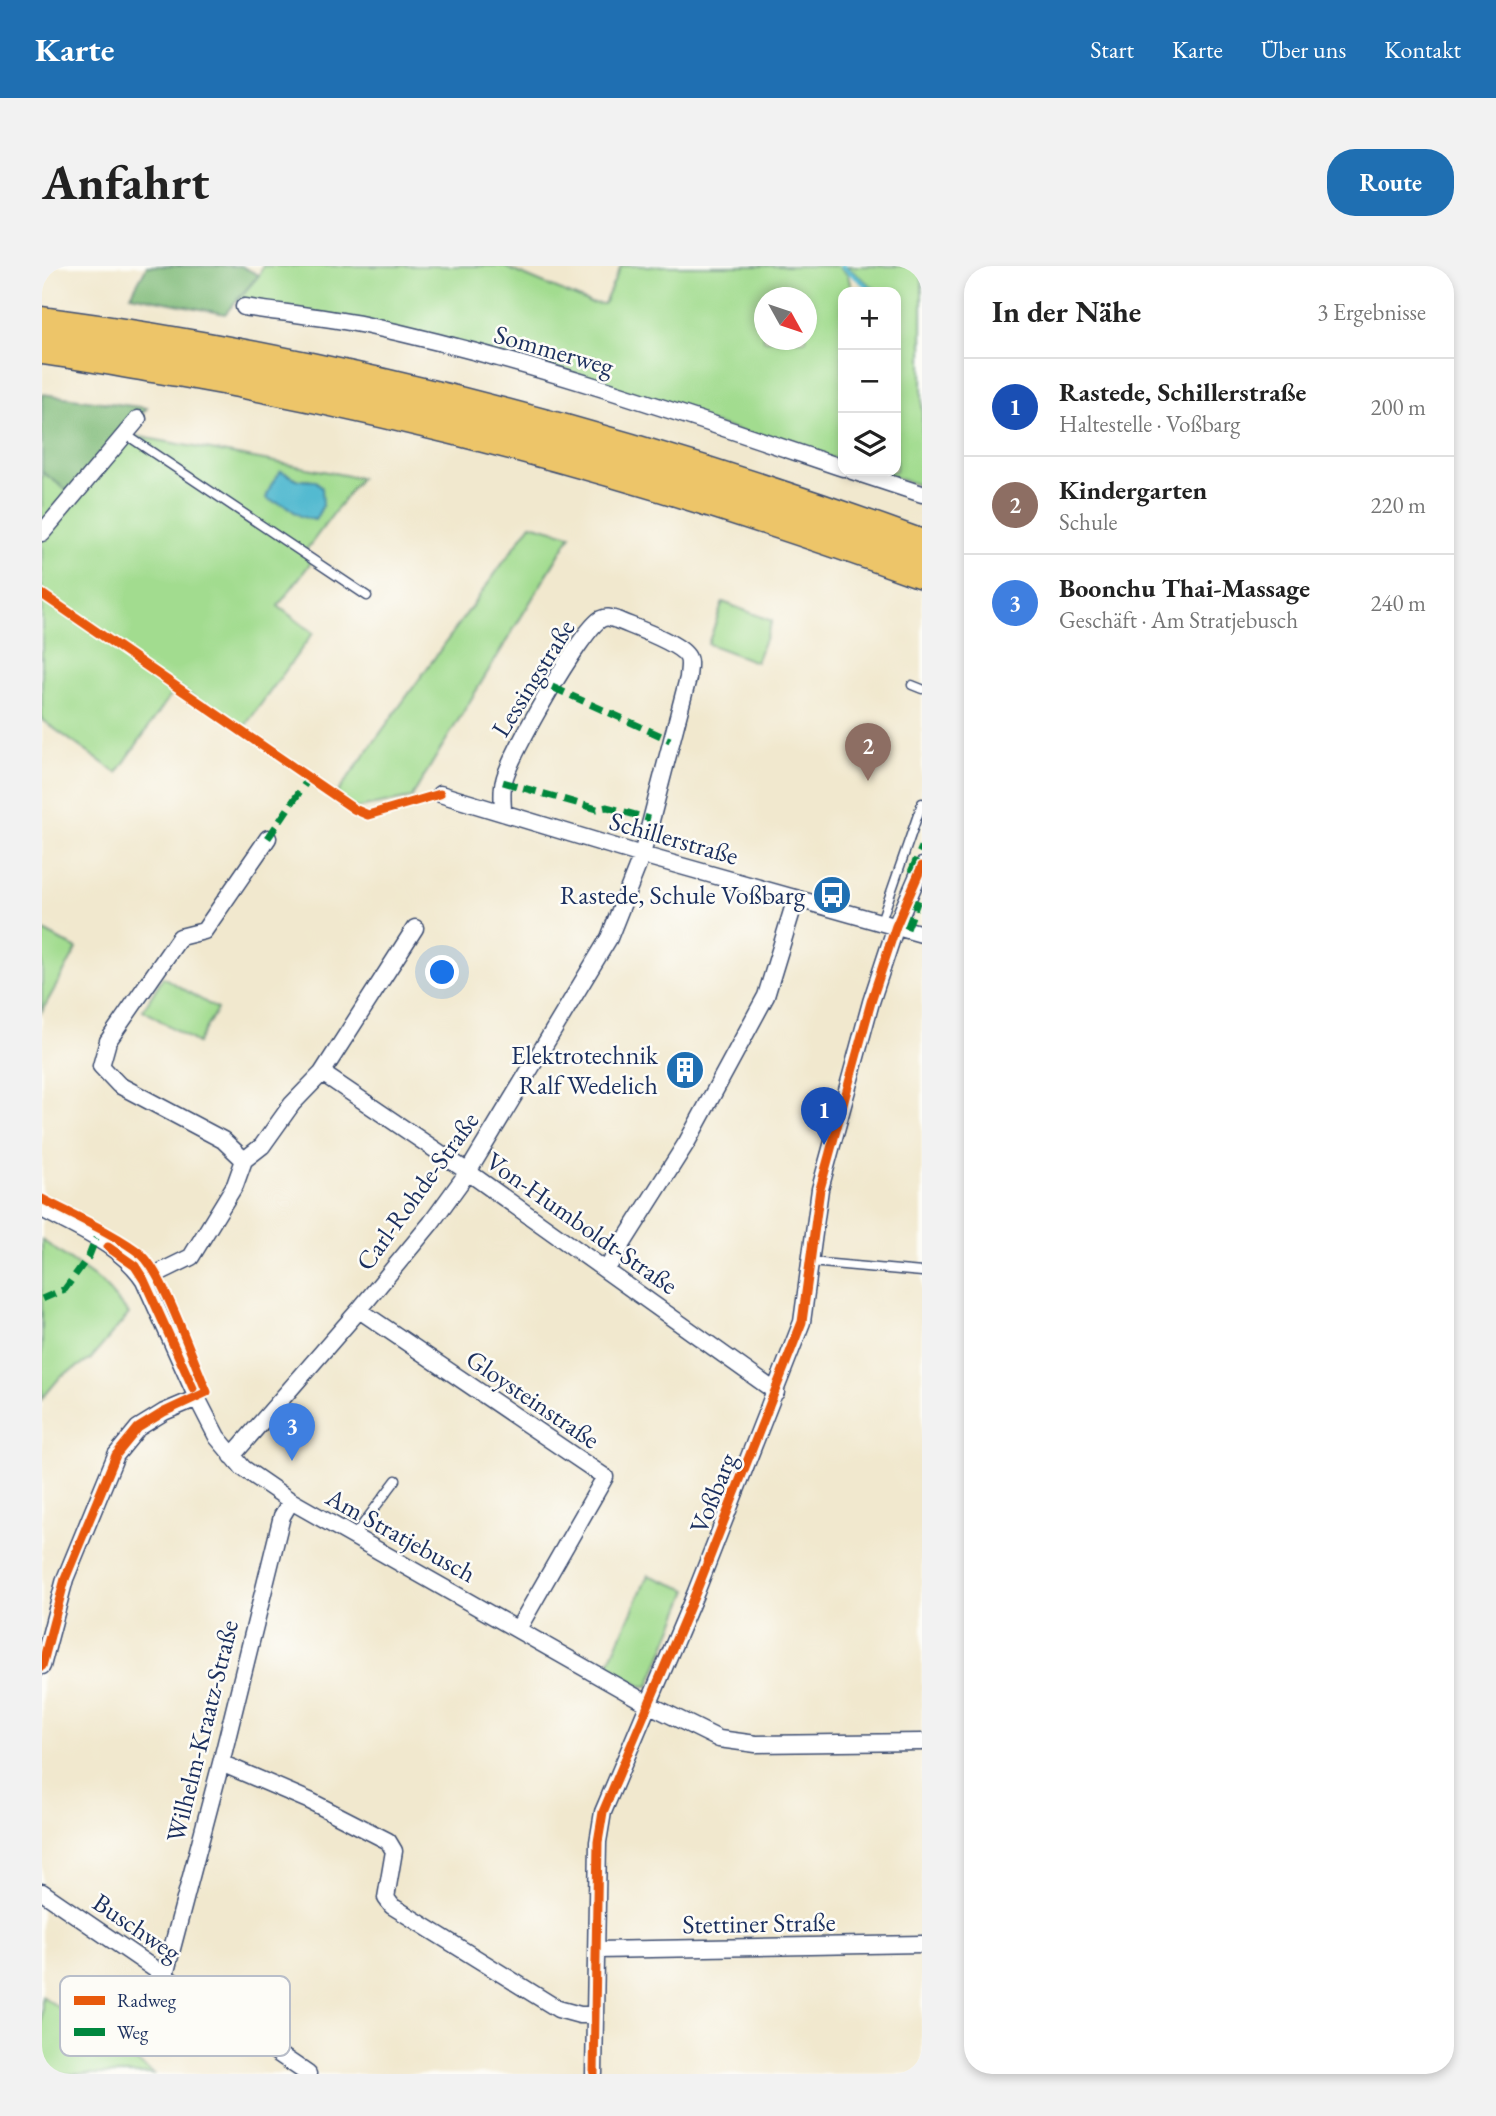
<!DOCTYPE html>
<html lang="de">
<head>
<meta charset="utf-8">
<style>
  :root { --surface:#fff; --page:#f2f2f2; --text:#222; --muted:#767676; --line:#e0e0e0; --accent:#1f6fb2 }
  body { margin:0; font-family:"EB Garamond",serif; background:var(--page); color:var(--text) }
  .controls { position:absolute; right:21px; top:21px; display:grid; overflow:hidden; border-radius:14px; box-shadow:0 4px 10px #0003 }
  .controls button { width:63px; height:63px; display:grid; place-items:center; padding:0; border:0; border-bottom:2px solid var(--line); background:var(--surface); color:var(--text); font:35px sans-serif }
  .compass { position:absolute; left:712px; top:21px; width:63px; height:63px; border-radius:50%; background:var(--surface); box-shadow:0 4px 10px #0003; rotate:130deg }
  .you { position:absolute; left:401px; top:707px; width:24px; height:24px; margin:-18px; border:5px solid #fff; border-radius:50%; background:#1a73e8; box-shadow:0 0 0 10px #1a73e833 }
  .badge { display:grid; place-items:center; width:46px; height:46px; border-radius:50%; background:var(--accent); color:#fff; font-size:23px; font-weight:700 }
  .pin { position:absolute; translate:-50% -58px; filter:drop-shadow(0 2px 4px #0008) }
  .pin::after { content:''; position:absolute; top:37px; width:24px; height:21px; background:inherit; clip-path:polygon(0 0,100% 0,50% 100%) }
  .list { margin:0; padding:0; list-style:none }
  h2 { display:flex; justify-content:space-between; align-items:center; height:91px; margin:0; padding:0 28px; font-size:30px }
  h2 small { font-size:23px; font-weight:400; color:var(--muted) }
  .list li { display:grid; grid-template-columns:46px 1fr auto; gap:21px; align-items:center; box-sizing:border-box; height:98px; padding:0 28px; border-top:2px solid var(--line) }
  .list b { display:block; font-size:26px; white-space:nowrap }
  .list p { margin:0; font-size:23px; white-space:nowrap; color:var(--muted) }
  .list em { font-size:23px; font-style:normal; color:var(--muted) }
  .icon { flex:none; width:38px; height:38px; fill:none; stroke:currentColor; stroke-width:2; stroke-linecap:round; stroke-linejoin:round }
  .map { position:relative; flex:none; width:880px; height:1808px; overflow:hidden; border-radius:28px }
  header { display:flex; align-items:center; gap:42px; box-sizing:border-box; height:98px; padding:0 35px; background:var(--accent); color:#fff }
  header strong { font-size:33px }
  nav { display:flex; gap:38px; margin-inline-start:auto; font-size:24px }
  .intro { display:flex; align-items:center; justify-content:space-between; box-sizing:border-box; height:168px; padding:0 42px }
  h1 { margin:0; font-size:49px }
  .button { padding:18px 32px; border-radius:28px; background:var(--accent); color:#fff; font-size:24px; font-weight:700 }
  main { display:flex; gap:42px; padding:0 42px }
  aside { flex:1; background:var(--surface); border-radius:28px; box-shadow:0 4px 10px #0003 }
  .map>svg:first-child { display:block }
</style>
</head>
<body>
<header>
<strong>Karte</strong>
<nav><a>Start</a><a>Karte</a><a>Über uns</a><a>Kontakt</a></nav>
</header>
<div class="intro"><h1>Anfahrt</h1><a class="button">Route</a></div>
<main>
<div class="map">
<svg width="880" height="1808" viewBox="0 0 880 1808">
  <rect width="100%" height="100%" fill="#fdfcf7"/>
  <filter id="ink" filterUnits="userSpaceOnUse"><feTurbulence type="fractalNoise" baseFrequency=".0143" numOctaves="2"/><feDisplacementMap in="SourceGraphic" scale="14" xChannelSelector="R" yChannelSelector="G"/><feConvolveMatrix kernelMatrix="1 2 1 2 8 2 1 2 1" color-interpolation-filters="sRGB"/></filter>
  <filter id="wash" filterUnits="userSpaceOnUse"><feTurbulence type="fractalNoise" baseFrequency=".00686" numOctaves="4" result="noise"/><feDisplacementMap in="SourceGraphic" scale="28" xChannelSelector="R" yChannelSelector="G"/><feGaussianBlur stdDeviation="1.57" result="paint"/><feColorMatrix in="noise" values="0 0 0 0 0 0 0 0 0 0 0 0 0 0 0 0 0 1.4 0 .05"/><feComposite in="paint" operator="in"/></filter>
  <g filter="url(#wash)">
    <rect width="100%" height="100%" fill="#f1e8ce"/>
    <path fill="#a2dc8f" stroke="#5e8676" stroke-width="2" fill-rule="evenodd" d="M221,0H465V2L548,37L562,38L579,0H796L806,9L810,26H801V195L323,56L195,35L217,9ZM722,32H764V74H722Z
      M804,0H880V220L832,205H854V26H837Z
      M83,168L318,212L262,287L270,295L236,340L271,367L200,464L135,420L75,507L0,454V206L32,229ZM240,206L257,214H267L281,239L273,254C240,248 245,235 240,206Z
      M489,258L529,269L369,532L312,543L293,530Z
      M681,336L730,355L714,396L666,378Z
      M0,664L35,683L0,745Z
      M121,711L175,743L155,777L101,744Z
      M0,974L59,1016L87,1048L48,1094L19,1110L0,1133Z
      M606,1309L646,1324L607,1420H599L565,1401Z
      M0,1730L112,1808H0Z"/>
    <path fill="#81bc7a" stroke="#4e766c" stroke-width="2" d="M105,0H199L217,9L183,48L89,29Z
      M0,128L105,142L32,229L0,206Z"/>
    <path fill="#52bad0" stroke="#367497" stroke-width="2" d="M239,205L257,214L274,215L280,222L281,239L273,254C256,250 259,251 246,241C241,236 231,238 224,232L229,219Z"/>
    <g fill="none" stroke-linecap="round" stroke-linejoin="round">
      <path stroke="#52bad0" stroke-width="4.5" d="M800,0L833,26"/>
    </g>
  </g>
  <g filter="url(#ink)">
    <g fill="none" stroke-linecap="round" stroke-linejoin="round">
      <defs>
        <path id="lane" d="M83,168L325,330
          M870,419L880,423
          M839,655L880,537
          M768,996L880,1006
          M311,1271L354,1214
          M105,1776L141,1722"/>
        <path id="street" d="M202,41C242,47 283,51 323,59C486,94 644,149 801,202
          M810,205L880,228
          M0,267L96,153
          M398,528L600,589L880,668
          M280,807L426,906L734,1126
          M202,894L220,880L250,838L280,807L373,662
          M0,943C35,962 80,980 102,1014L155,1132L175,1171L201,1202L249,1235L608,1439L677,1473L714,1478L880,1476
          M564,1004L645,876L724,730L754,632
          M102,1014L149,991L193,919L202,894L181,874L77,819L59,800L66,775L138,671L162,665L226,572
          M317,1044L563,1211L476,1363
          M190,1190L317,1044L389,957L426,906L567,672L600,589L646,412C646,405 649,396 645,390C636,376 591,361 575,354C569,352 565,350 559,353C540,363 467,490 462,515C459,525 461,537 461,547
          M0,1400L23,1313L74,1189L96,1162L122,1146L155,1132
          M179,1497L268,1535L346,1575L352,1585L344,1632L350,1640L516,1743L538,1749H552
          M0,1626L266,1808
          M556,1684L880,1678
          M123,1709L179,1497L240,1250L249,1235
          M552,1808L556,1576L561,1546L654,1326L760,1056L778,923L829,736L854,660L880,600"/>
        <path id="highway" d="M0,56C301,96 596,175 880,279
          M0,83C45,89 91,98 136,105C390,149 638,219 880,307"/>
      </defs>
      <use href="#lane" stroke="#3b4b6f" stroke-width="11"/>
      <use href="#street" stroke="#3b4b6f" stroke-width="19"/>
      <use href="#highway" stroke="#3b4b6f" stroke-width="33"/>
      <use href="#lane" stroke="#fff" stroke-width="8"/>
      <use href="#street" stroke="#fff" stroke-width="16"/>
      <use href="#highway" stroke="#edc569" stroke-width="30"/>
      <path stroke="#00873e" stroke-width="7" stroke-dasharray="14 7" stroke-linecap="butt" d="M510,421L628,474
        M461,516L555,543L565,541L608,553
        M226,572L267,512
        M869,606L880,581
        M865,663L876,634
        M0,1033L23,1023L47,990L54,972"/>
      <defs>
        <path id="cycleway" d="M0,328L312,543L326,549L398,528
          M0,933C30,949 74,968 100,989C122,1009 151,1095 165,1126L122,1146L96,1162L74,1189L23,1313L0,1400
          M66,981L93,1000L102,1014L151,1122
          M552,1808L556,1576L561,1546L654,1326L760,1056L778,923L829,736L854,660L880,600"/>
      </defs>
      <use href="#cycleway" stroke="#fdfcf7" stroke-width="13"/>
      <use href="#cycleway" stroke="#e8590c" stroke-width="9"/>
    </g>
  </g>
  <defs>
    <symbol id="bus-disc" viewBox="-11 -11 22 22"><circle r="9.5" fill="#1f6fb2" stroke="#fdfcf7"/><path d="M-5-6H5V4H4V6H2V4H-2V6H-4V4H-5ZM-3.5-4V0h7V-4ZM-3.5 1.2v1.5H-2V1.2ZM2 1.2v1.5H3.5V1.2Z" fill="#fff"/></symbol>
    <symbol id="building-disc" viewBox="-11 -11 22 22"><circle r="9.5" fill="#1f6fb2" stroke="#fdfcf7"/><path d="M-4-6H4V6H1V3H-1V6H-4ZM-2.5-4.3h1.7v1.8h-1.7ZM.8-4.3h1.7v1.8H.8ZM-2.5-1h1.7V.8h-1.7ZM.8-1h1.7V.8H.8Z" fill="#fff"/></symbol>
  </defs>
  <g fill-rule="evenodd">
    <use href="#bus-disc" x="768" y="607" width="44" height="44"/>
    <use href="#building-disc" x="621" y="782" width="44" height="44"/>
  </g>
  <g text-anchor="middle" stroke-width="5" stroke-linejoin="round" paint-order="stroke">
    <g font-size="26" fill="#1b2f5e" stroke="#fdfcf7">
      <text transform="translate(512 84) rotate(16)" y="9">Sommerweg</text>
      <text transform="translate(491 412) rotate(-58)" y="9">Lessingstraße</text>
      <text transform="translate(632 572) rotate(16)" y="9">Schillerstraße</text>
      <text transform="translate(375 925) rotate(-54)" y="9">Carl-Rohde-Straße</text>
      <text transform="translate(540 957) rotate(35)" y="9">Von-Humboldt-Straße</text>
      <text transform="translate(491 1133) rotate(34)" y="9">Gloysteinstraße</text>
      <text transform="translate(671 1227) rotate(-68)" y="9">Voßbarg</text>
      <text transform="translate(359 1269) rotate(29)" y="9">Am Stratjebusch</text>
      <text transform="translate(160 1465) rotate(-76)" y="9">Wilhelm-Kraatz-Straße</text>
      <text transform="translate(717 1657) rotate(-1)" y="9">Stettiner Straße</text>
      <text transform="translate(95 1661) rotate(34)" y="9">Buschweg</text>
    </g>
    <g font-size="26" fill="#1b2f5e" stroke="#fdfcf7" text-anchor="end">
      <text x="763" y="638">Rastede, Schule Voßbarg</text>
      <text x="616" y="798">Elektrotechnik<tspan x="616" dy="30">Ralf Wedelich</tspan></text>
    </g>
  </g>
  <rect x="18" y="1710" width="230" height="80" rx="10" fill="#fdfcf7" stroke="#b9bec9" stroke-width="2"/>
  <rect x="32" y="1730" width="31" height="9" fill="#e8590c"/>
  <rect x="32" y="1762" width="31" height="8" fill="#00873e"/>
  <g font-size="19" fill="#1b2f5e">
    <text x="75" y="1741">Radweg</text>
    <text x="75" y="1773">Weg</text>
  </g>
</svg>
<div class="controls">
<button>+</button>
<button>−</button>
<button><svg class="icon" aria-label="layers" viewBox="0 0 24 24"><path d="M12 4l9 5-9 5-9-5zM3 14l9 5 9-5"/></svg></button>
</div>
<svg class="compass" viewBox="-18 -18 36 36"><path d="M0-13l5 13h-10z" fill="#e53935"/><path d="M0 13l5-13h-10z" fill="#767676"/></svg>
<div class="you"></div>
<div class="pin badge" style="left:782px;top:879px;background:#1a4fb4">1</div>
<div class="pin badge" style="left:826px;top:515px;background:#8d6e63">2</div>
<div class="pin badge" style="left:250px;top:1195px;background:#3f7fe0">3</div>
</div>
<aside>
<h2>In der Nähe<small>3 Ergebnisse</small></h2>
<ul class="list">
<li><span class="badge" style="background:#1a4fb4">1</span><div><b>Rastede, Schillerstraße</b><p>Haltestelle · Voßbarg</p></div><em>200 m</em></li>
<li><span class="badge" style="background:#8d6e63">2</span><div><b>Kindergarten</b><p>Schule</p></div><em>220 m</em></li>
<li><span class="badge" style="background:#3f7fe0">3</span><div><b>Boonchu Thai-Massage</b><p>Geschäft · Am Stratjebusch</p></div><em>240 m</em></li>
</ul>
</aside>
</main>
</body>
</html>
